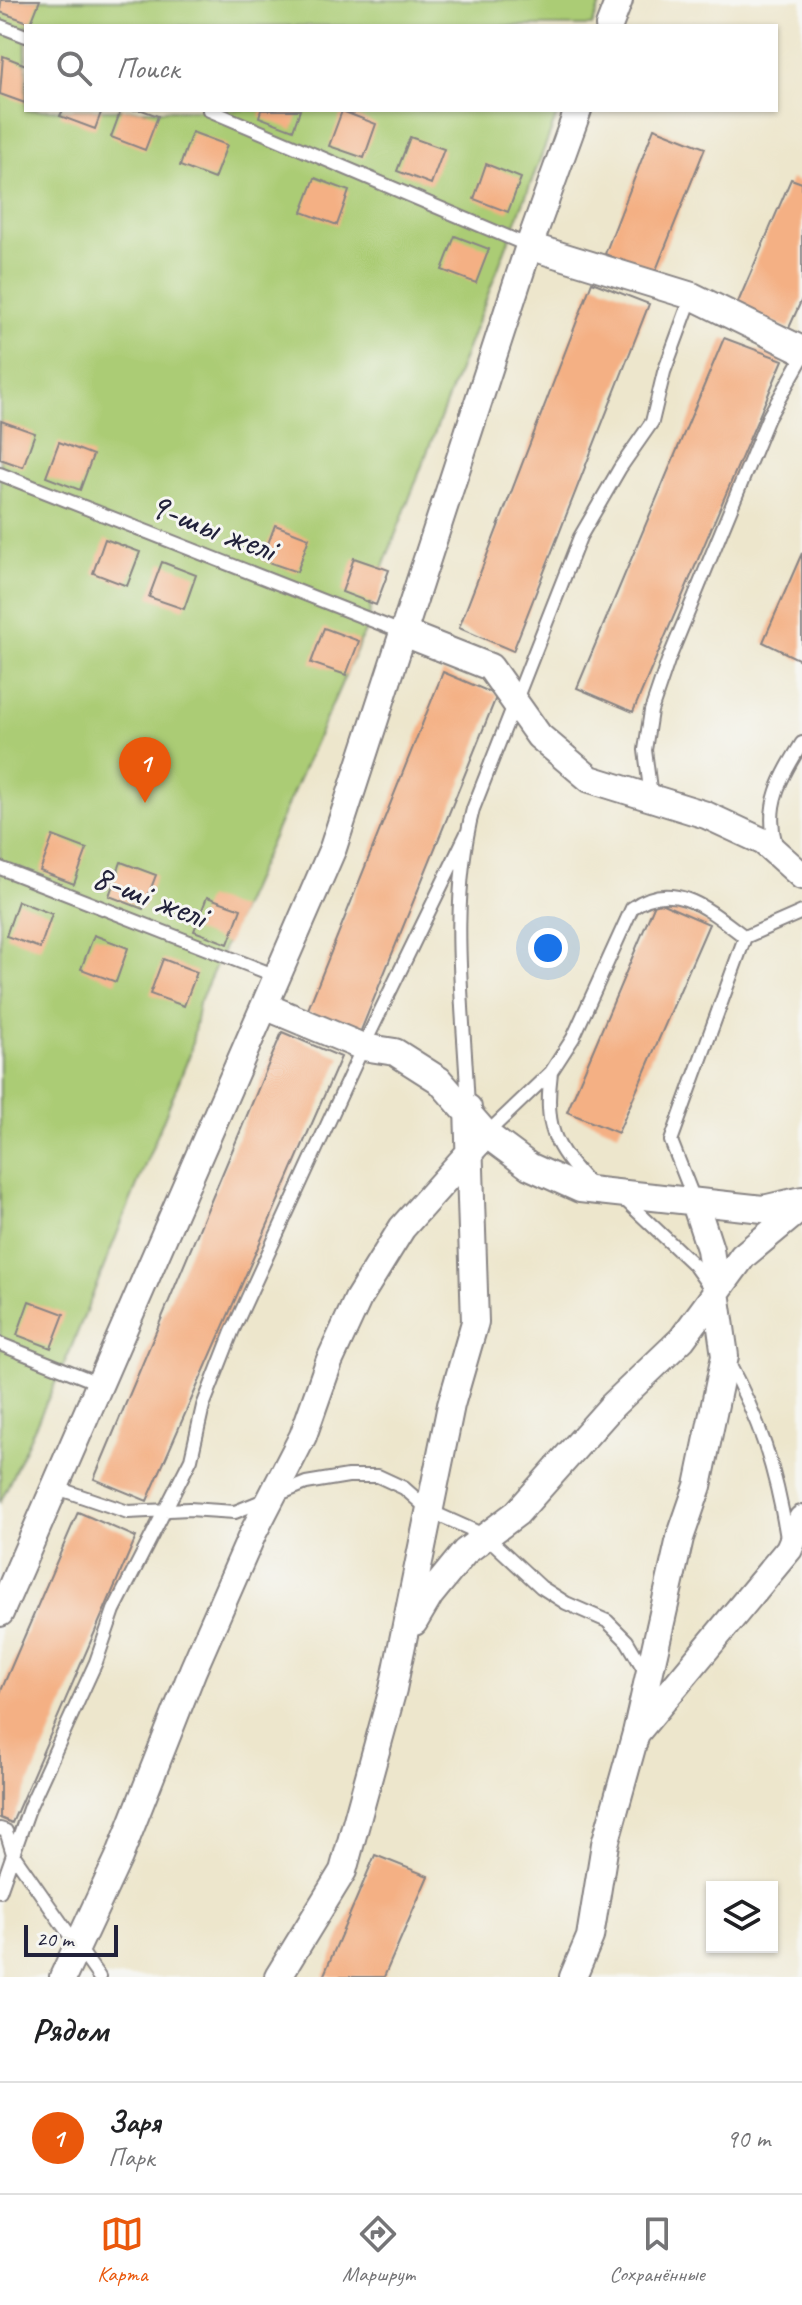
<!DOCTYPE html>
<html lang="ru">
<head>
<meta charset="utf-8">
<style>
  :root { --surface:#fff; --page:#f2f2f2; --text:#202124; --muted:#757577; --line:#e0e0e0; --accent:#ea580c }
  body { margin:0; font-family:Caveat,sans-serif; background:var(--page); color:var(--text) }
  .controls { position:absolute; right:24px; bottom:24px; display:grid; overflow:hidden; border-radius:0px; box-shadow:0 2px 6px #0004 }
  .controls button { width:72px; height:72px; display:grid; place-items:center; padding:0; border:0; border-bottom:2px solid var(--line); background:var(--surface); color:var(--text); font:40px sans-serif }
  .scale { position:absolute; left:24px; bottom:20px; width:94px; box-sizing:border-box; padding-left:8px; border:4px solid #22223b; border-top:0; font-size:22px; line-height:28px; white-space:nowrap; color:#22223b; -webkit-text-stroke:6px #f6f6f2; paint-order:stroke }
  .you { position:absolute; left:548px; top:948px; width:28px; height:28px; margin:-20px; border:6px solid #fff; border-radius:50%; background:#1a73e8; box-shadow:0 0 0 12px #1a73e833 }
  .badge { display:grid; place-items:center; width:52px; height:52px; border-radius:50%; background:var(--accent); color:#fff; font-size:26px; font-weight:700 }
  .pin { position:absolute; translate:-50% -66px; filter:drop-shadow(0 2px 4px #0008) }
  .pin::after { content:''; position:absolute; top:42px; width:28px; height:24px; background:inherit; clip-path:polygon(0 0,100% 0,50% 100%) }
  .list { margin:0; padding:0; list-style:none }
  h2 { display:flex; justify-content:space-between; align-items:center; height:104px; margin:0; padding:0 32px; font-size:34px }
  h2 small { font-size:26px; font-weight:400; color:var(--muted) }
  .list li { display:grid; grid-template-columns:52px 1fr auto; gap:24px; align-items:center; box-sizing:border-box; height:112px; padding:0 32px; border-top:2px solid var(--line) }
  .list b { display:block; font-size:30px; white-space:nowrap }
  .list p { margin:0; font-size:26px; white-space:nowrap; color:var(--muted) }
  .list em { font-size:26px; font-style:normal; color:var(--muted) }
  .icon { flex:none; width:44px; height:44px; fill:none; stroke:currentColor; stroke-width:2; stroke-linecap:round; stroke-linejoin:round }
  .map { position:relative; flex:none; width:802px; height:1977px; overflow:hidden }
  .search { position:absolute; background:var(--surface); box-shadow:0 2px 6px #0004; left:24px; right:24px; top:24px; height:88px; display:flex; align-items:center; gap:20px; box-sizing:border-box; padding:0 28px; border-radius:0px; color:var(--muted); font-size:30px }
  .sheet { height:216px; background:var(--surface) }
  nav { display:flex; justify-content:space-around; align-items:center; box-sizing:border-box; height:112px; border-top:2px solid var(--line); background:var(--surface); font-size:22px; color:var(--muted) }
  nav a { display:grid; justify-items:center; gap:4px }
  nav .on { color:var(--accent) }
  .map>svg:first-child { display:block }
</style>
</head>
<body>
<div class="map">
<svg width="802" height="1977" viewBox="0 0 802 1977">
  <rect width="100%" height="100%" fill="#f6f6f2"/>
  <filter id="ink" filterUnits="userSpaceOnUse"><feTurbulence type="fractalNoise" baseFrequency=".0125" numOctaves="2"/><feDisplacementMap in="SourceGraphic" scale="16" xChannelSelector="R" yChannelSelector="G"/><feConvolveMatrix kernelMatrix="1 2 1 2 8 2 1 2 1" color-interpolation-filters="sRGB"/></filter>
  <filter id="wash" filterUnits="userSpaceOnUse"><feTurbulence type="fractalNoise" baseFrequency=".006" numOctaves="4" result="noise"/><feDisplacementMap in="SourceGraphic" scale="32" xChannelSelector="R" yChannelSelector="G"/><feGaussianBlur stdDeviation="1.8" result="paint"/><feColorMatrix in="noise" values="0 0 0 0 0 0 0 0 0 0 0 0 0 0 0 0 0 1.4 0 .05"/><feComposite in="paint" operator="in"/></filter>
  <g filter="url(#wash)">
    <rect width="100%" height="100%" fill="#ede6cc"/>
    <path fill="#abcc75" stroke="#667758" stroke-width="2" d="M0,0H602L592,26H26V110H559L371,598L369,622L199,1003L190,1054L69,1353L0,1503Z"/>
    <g id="blocks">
      <path fill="#f4b084" d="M1,0H40L31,23L0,12Z
        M3,56L26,65L25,103L0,94Z
        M63,110H102L95,129L60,116Z
        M121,110H142L158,116L145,150L111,137Z
        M261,110H300L293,130L259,117Z
        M342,111L376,124L364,158L329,146Z
        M654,128L705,148L654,275L605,254Z
        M192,132L227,145L214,179L180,166Z
        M410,137L444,149L431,184L397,171Z
        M486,164L521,178L508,212L474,199Z
        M315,178L349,191L337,225L302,212Z
        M791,179L802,183V299L789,328L736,307Z
        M455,236L489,249L476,283L442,270Z
        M592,282L649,304L513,651L459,628Z
        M724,338L783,360L633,712L577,688Z
        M1,421L35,433L23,467L0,459Z
        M59,442L93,455L80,490L46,477Z
        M275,525L309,538L297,572L262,560Z
        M105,539L140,552L127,586L93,573Z
        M802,553V661L763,642Z
        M354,558L389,570L376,605L342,592Z
        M162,562L196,575L184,609L149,597Z
        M324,628L359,641L346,675L311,663Z
        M443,672L497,695L360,1033L307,1012Z
        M53,836L87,849L74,884L40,871Z
        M121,862L156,875L143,909L109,896Z
        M207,897L241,909L228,944L194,931Z
        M18,901L52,914L40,948L6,936Z
        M656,901L709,924L618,1133L567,1112Z
        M94,935L128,948L116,982L81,969Z
        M163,959L197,972L184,1006L150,994Z
        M282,1032L341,1057L147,1501L94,1479Z
        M29,1301L64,1314L51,1348L17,1335Z
        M78,1512L136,1537L12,1823L0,1818V1693Z
        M375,1855L428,1876L384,1977H323Z"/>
    </g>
  </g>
  <g filter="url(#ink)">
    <use href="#blocks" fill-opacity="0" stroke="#888484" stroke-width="2"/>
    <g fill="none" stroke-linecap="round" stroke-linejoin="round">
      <defs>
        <path id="lane" d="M0,26L26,36
          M209,110L529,246
          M0,474L404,633
          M651,797L645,750L651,711L668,661L768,418L802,358
          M776,845C764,805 781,777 802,743
          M0,868L279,977
          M551,1072C544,1127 553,1145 590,1185
          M468,1108C464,1009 448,906 473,809L580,537L620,468L652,422L664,372L692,296
          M486,1134L551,1072L573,1038L632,908C674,877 710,911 745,937
          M622,1197L694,1265L709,1286
          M695,1202L671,1141L745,937L802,912
          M0,1344L98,1383
          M727,1360C760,1420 776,1470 787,1538
          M54,1487L128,1512L189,1509L235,1512L306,1483L348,1476H378L404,1488L430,1511L486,1536L541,1587L566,1603L607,1621L627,1641L646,1673
          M0,1829L6,1831L13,1854L99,1977
          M0,1891L30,1806L96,1662L114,1610L191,1459L203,1406L232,1332L363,1047L467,833"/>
        <path id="street" d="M609,26L619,0
          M529,246L692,296L802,350
          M404,633L490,667L539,736L590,779L706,815L764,842L802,876
          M267,1007L363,1047L395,1052L439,1080L486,1134L529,1166L580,1189L763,1209L802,1200
          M0,1613L333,848L529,246L578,110
          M414,1622L430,1595L465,1552L517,1513L613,1405L682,1339L743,1256L802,1207
          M638,1731L789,1549L802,1519
          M63,1977L119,1857L193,1670L253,1533L303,1436L329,1362L358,1299L402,1228L486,1134
          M278,1977L343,1871L393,1689L451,1405L475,1322L468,1108
          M573,1977L590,1937L605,1844L636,1733L680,1538L698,1486L725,1356L710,1249L695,1203"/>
      </defs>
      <use href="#lane" stroke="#888484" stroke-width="16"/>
      <use href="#street" stroke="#888484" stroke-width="30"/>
      <use href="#lane" stroke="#fff" stroke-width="12"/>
      <use href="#street" stroke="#fff" stroke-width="26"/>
    </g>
  </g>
  <g text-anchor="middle" stroke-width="6" stroke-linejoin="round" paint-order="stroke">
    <g font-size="38" fill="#22223b" stroke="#f6f6f2">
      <text transform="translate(213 526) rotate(21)" y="13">9-шы желі</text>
      <text transform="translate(150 895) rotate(21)" y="13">8-ші желі</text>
    </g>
  </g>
</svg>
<div class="controls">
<button><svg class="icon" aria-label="layers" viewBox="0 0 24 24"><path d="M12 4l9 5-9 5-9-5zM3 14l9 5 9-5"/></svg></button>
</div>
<div class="scale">20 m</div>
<div class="you"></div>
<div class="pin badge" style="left:145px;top:803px">1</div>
<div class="search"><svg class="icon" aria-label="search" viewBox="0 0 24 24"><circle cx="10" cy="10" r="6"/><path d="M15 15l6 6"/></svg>Поиск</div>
</div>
<section class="sheet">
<h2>Рядом<small></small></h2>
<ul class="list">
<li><span class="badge">1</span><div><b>Заря</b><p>Парк</p></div><em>90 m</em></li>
</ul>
</section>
<nav>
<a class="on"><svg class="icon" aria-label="map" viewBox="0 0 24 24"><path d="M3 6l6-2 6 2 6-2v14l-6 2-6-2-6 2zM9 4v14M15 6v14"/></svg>Карта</a>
<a><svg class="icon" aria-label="directions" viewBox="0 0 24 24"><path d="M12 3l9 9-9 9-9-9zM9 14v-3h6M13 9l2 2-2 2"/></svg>Маршрут</a>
<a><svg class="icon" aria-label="saved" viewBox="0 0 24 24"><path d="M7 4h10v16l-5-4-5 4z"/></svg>Сохранённые</a>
</nav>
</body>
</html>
